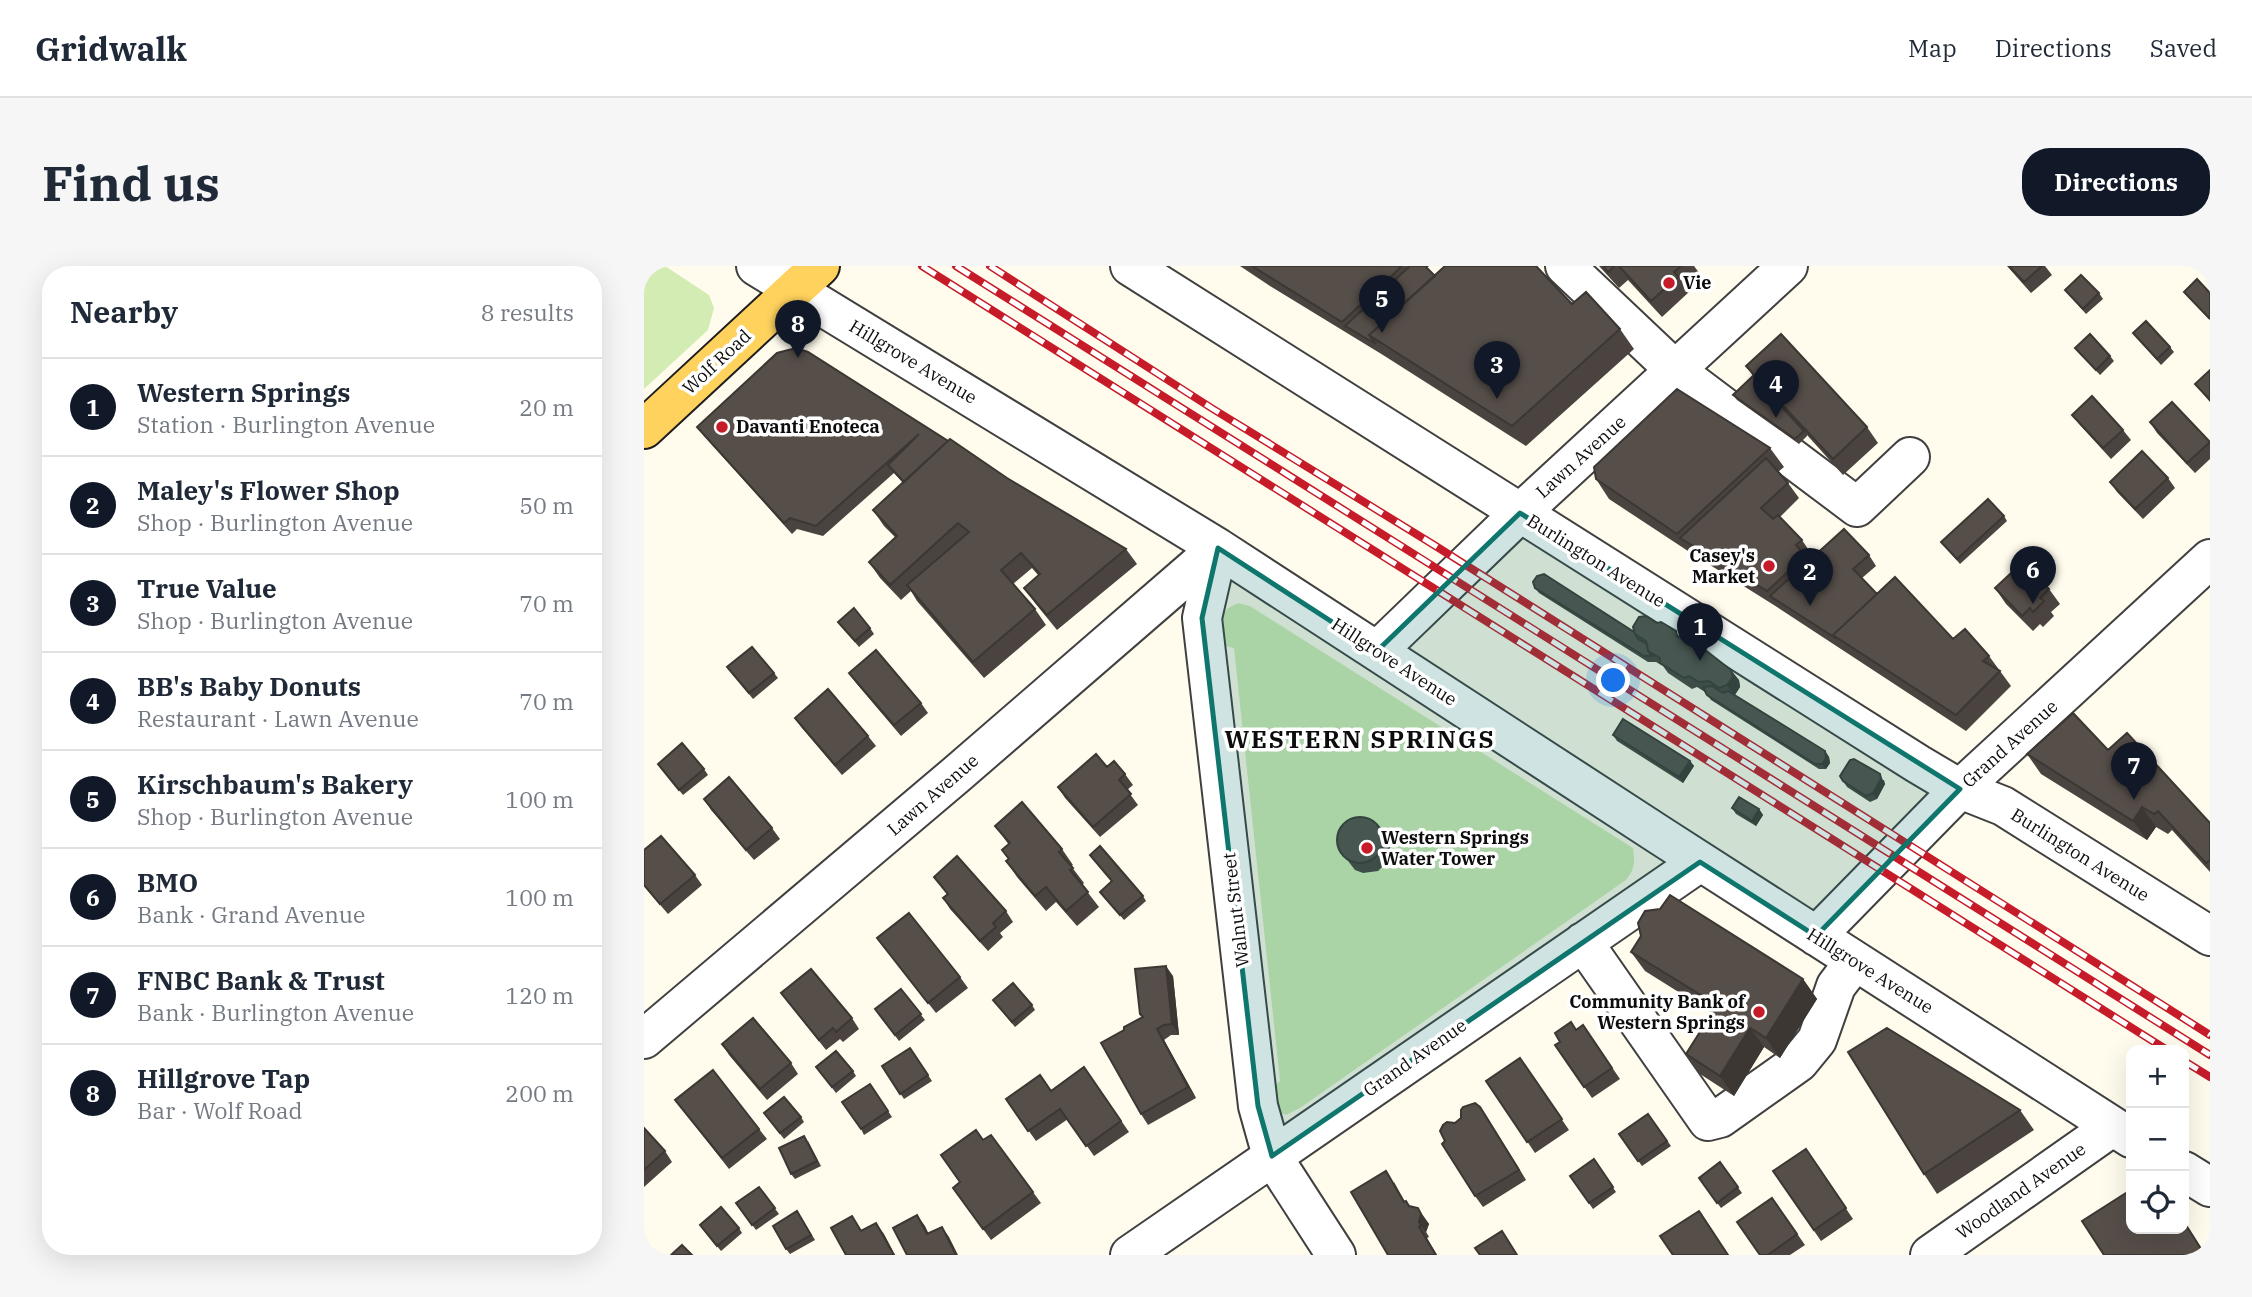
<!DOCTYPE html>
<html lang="en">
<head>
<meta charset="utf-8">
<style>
  :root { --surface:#fff; --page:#f6f6f7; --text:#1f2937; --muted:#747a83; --line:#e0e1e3; --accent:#111827 }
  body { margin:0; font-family:"IBM Plex Serif",serif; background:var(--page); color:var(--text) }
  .controls { position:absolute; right:21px; bottom:21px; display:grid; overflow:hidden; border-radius:14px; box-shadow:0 7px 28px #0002 }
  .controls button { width:63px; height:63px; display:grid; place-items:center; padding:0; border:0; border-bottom:2px solid var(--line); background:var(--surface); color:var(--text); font:35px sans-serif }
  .you { position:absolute; left:970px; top:415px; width:24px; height:24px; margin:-18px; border:5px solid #fff; border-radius:50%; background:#1a73e8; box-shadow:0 0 0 10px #1a73e833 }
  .badge { display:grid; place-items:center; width:46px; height:46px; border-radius:50%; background:var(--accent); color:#fff; font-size:23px; font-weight:700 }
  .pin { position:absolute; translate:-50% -58px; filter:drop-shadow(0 2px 4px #0008) }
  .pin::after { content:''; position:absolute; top:37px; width:24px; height:21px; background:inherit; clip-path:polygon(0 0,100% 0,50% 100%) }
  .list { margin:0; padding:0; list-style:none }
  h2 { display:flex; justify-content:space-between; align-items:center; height:91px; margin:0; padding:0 28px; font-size:30px }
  h2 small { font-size:23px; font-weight:400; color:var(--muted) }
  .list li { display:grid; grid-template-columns:46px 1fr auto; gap:21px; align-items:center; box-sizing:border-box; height:98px; padding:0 28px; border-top:2px solid var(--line) }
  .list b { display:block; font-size:26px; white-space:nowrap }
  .list p { margin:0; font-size:23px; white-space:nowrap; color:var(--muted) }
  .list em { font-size:23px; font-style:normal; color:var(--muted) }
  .icon { flex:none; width:38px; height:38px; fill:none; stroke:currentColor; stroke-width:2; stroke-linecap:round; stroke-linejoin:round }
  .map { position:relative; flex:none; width:1566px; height:989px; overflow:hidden; border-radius:28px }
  header { display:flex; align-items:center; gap:42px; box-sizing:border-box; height:98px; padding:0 35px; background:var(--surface); border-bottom:2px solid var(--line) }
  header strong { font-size:33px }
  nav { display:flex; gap:38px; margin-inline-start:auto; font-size:24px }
  .intro { display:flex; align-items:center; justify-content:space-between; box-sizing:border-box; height:168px; padding:0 42px }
  h1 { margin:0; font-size:49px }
  .button { padding:18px 32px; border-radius:28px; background:var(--accent); color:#fff; font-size:24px; font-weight:700 }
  main { display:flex; gap:42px; padding:0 42px }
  aside { flex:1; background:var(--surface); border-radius:28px; box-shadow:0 7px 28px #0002 }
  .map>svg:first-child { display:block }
</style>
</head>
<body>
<header>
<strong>Gridwalk</strong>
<nav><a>Map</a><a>Directions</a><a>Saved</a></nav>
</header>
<div class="intro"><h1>Find us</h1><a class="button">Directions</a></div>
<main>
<aside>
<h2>Nearby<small>8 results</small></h2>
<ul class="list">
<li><span class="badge">1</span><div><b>Western Springs</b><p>Station · Burlington Avenue</p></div><em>20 m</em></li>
<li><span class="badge">2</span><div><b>Maley's Flower Shop</b><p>Shop · Burlington Avenue</p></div><em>50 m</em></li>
<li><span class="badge">3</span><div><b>True Value</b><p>Shop · Burlington Avenue</p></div><em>70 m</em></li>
<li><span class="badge">4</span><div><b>BB's Baby Donuts</b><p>Restaurant · Lawn Avenue</p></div><em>70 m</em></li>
<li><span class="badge">5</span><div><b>Kirschbaum's Bakery</b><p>Shop · Burlington Avenue</p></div><em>100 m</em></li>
<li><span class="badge">6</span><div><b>BMO</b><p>Bank · Grand Avenue</p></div><em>100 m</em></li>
<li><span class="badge">7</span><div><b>FNBC Bank &amp; Trust</b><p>Bank · Burlington Avenue</p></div><em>120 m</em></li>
<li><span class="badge">8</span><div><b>Hillgrove Tap</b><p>Bar · Wolf Road</p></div><em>200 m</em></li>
</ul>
</aside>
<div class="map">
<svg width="1566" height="989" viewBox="0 0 1566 989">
  <rect width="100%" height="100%" fill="#fffbed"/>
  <path fill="#d3ecb4" d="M0,0H21L65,29L70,42L64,64L0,123Z
    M594,337L606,340L989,582C991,596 991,603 982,614L656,842L642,849L633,845L625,824L636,815L590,382L578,379L577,351L584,342Z"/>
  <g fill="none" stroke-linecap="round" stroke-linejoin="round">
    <defs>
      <path id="minor" d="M112,0L574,282L1017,570L1487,872
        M486,0L1274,498L1316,523L1359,540L1566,670
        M921,0L1032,105L1213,241L1266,191
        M574,282L558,352L614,840L628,890L692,989
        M733,385L876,247L1144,0
        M1172,670L1316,523L1566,293
        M939,676L1064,855L1076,852L1155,796L1173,774L1192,720L1211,695
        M0,773L313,508L574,282
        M1540,905L1566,921
        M486,989L1056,596
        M1286,989L1468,861"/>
      <path id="major" d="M0,163L176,0"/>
    </defs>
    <use href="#minor" stroke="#404040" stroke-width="42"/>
    <use href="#major" stroke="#1e1e1e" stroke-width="42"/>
    <use href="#minor" stroke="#fff" stroke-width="38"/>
    <use href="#major" stroke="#ffd25d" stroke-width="38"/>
    <defs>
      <path id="rail" d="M278,0L1523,784
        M312,0L1566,789
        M346,0L569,143L790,279L1566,769
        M1540,795L1566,811"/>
    </defs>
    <use href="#rail" stroke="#c61c2a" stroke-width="8"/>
    <use href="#rail" stroke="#fff" stroke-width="5" stroke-dasharray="16" stroke-linecap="butt"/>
  </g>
  <path fill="#4a433f" d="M596,0H785L783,2L791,10L928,38L976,63L990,83L882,180L739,89L626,20Z
    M955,0H1050L1056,8L1041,21L1045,26L1018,51L984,14L975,22Z
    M1363,0H1401L1408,9L1387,27Z
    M1421,24L1455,27L1459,33L1442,48Z
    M1540,26L1566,27V54L1544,31Z
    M1489,67L1526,81L1530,86L1517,99Z
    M1431,82L1466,90L1470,95L1456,109Z
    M133,87L363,212L482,283L493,298L413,364L391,337L380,322L394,309L388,302L369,318L391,343L402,359L340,412L273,335L267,325L257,334L236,312L225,296L252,272L240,260L229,244L259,217L250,207L179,270L153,263L148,268L61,171L53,161Z
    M1102,100L1223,161L1234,177L1199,209L1163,169V170L1155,178L1093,134L1089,129L1109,110Z
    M1566,104V136L1551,118Z
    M1528,136L1566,177V193L1551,207L1513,167L1506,156Z
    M1428,149L1479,164L1487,174L1467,193L1436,159Z
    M1126,182L1140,201L1134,206L1144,217L1155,232L1136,251L1158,274L1168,289L1164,293L1165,295L1225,289L1232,300L1218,312L1233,328L1309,373L1345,390L1367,420L1322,465L1133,341L1047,287L965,233L952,213Z
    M1524,212L1531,222L1499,253L1473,226L1466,216Z
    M1360,250L1363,255L1316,298L1297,276Z
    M891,322L990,366L1036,372L1095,414L1096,421L1091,429L1181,485L1185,491L1186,497L1182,503H1175L1067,434L1061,426L1053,421L1048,423L1024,407L1019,400L1012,396H1004L895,327Z
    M1351,322L1405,323L1416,338L1407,346L1410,350L1399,361L1396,358L1389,365L1362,338Z
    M194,356L226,362L230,368L215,381Z
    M83,401L130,407L134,412L109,433Z
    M205,407L277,437L284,447L257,470L212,417Z
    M151,452L224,470L232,480L198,509L158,462Z
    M969,469L1046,495L1050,500L1039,517L973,475Z
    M1464,484L1566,557V606L1528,564L1524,568L1512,561L1503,574L1397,508L1383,488Z
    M14,498L60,503L64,509L39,529Z
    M463,501L481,508L489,519L483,524L494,539L456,571L421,532L414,521Z
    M1240,514L1241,518L1233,533L1226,536L1203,521L1199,515Z
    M60,533L128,562L136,573L110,594L67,544Z
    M1088,542L1115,543L1119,549L1112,560L1092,548Z
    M351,560L418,583L429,599L427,600L440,617L438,619L455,641L433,660L412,636L402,645L373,611L362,595L364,593L358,584L365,579Z
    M743,571L746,579L745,594L734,605L719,607L711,604L694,582Z
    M0,584L51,609L58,619L24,648L0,620Z
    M446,589L499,630L502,635L480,654L456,626L468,615Z
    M290,611L362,645L369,656L356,667L359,671L344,685L306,643L299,632L303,628Z
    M233,672L316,711L324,722L292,747Z
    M987,686L1159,713L1173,733L1136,792L1120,781L1090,830L1056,808L1042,788L1068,747L1001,705Z
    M529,710L535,769H527L520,774L552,832L504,859L497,848L480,764L498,751Z
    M257,723L281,754L255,775L231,743Z
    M137,727L208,752L215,763L199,776L196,773L182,784Z
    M349,734L388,739L391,744L371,761Z
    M939,759L976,813L948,832L911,779Z
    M78,778L147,797L154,808L123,834L85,789Z
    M266,782L288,815L260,833L238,800Z
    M876,792L925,864L891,887L842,815Z
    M440,801L485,866L450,890L424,853L392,875L362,833L407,825Z
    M209,805L212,810L192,827L176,806Z
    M226,818L248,851L220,869L217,863Z
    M31,834L115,863L123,873L85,903Z
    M836,841L882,914L839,941L831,930L801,875Z
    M1376,844L1390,864L1293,928L1280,908Z
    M1004,848L1027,880L998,900L975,868Z
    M157,851L160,856L140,873L124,852Z
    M0,862L21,885L28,896L0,921Z
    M347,869L397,937L347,974L309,922L316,916Z
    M164,875L177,900L151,913L147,908Z
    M1162,883L1209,953L1177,975L1129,905Z
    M950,893L972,926L949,943L926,910Z
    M1076,896L1098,927L1077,942L1055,912Z
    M750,916L761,936L781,953L785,958L782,966L785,971L783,972L793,989H744Z
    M115,921L135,948L112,964L92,937Z
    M1128,932L1161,979L1146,989H1116Z
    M157,951L171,974L146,988L142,983Z
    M56,959L95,962L98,967L77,985Z"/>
  <path fill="#3c3733" d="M1087,404L1095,414L1096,421L1090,430L1083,419Z
    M1181,485L1185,491L1186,497L1182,503L1178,498Z
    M1046,495L1050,500L1039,517L1035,511Z
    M1236,508L1241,518L1233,533L1229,527Z
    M1498,541L1512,561L1503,574L1489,555Z
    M1115,543L1119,549L1112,560L1108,555Z
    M736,561L743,571L746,579L745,594L737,584Z
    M522,700L529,710L535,769L528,758Z
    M1159,713L1173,733L1136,792L1122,772Z
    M1106,762L1120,781L1090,830L1076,810Z
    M513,763L520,774L552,832L544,821Z
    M836,841L843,851L882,914L875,904Z
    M774,942L785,958L782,966L785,971L775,956Z
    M273,949L281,960L290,979L283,968Z
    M232,957L240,968L251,989H250Z
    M298,961L305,971L314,989H312Z"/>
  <path fill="#564e49" stroke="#3c3733" stroke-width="2" d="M608,0H758L698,56Z
    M766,0H781L791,10L725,69L732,78L701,60Z
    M801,0H892L928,38L942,26L976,63L868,160L725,69Z
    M959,0H971L964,6Z
    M975,0H1037L1030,6L1034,11L1007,35Z
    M1365,0H1398L1380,16Z
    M1437,9L1455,27L1439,43L1421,24Z
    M1553,13L1566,27V50L1565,52L1540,26Z
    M1502,55L1526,81L1513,93L1489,67Z
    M1137,68L1223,161L1189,193L1102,100Z
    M1446,68L1466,90L1452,104L1431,82Z
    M152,82L164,86L304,175L260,216L244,199L275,168L172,260L146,252L140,257L53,161L133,87Z
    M1566,104V134L1551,118Z
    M1109,110L1160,165L1151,173L1089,129Z
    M1033,123L1126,182L1033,268L952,213L950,201Z
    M1448,130L1479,164L1459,182L1428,149Z
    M1528,136L1566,176L1543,197L1506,156Z
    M306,173L363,212L482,283L403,349L380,322L396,308L377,287L357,304L391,343L329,396L263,319L325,266L314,257L246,319L225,296L253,270L229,244Z
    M1498,185L1524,212L1491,243L1466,216Z
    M1122,192L1144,217L1117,242L1129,253L1134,249L1158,274L1152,279L1161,290L1123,325L1036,272Z
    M1344,233L1360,250L1313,293L1297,276Z
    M1200,263L1225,289L1209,303L1233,328L1189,369L1193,373L1126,330Z
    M1379,296L1405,323L1396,332L1400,335L1389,346L1386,342L1378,350L1351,322Z
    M900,308L990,366L994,373L1003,378L1004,385L1008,390H1000L891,322L889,316L893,310Z
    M1251,311L1309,373L1321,363L1345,390L1339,395L1356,405L1312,449L1189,369Z
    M210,342L226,362L211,375L194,356Z
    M1002,350L1013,357L1017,356L1032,365L1033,370L1056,384L1060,383L1087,404L1089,411L1083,419L1075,422L1065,415L1055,416L1045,410L1040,412L1016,397V392L1004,385L1002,375L991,368L989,361L995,351Z
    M108,381L130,407L105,427L83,401Z
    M232,384L277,437L250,459L205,407Z
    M1068,420L1079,427L1084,425L1181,485L1182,492L1178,498H1171L1063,429L1059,421Z
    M184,423L224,470L191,499L151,452Z
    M1429,447L1464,484L1483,467L1566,557V594L1562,597L1514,545L1510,548L1498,541L1489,555L1383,488Z
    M979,453L1046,495L1035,511L969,469Z
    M38,477L60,503L35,524L14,498Z
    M452,488L463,501L470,495L481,508L475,514L487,528L449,561L414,521Z
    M1210,493L1236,508L1237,513L1229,527L1222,530L1199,515L1196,510L1206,494Z
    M85,511L128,562L102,584L60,533Z
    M1095,531L1115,543L1108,555L1088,542Z
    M378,536L418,583L415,586L429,602L426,604L444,626L422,645L402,621L391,630L362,595L365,593L358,584L366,577L351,560Z
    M693 574a23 23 0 1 1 46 0a23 23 0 1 1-46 0Z
    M17,570L51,609L16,638L0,619V584Z
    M456,580L499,630L476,649L456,626L468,615L446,589Z
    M313,590L362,645L349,657L352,661L336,675L299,632L304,628L290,611Z
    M1026,629L1159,713L1122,772L1106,762L1076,810L1042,788L1073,739L987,686L997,670L994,657L1001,645L1016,643Z
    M265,647L316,711L284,737L233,672Z
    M522,700L528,758L520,759L513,763L544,821L497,848L457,777L480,764V761L499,751L496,748L491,703Z
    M167,703L208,752L192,766L189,762L175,774L137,727Z
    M369,717L388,739L368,756L349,734Z
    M257,723L277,748L251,769L231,743Z
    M109,752L147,797L116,823L78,778Z
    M927,756L932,764L939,759L968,802L940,821L911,779L916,776L911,767Z
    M1243,762L1376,844L1280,908L1204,786Z
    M266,782L284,809L256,828L238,800Z
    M192,785L209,805L188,821L172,801Z
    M876,792L918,853L883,876L842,815Z
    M440,801L477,855L442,880L416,843L384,865L362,833L396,809L407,825Z
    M69,804L115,863L78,892L31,834Z
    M226,818L244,845L217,863L198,836Z
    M140,831L157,851L136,867L120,847Z
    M831,837L836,841L875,904L831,930L798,878L801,875L796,865L799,859L803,856L811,857L817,852V844L819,841Z
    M1004,848L1023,875L994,895L975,868Z
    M0,862L21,885L0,904Z
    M332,864L339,874L347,869L389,926L339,963L309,922L316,916L297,889Z
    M160,870L173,895L147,908L135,882Z
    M1162,883L1202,942L1170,964L1129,905Z
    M950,893L969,921L945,937L926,910Z
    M1076,896L1094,921L1073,937L1055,912Z
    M742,905L760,936L762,935L765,940L774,942L777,948L775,956L777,960L775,961L792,989H744L707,926Z
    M115,921L131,942L108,959L92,937Z
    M1485,925L1487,928V963H1540V956L1559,986L1554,989H1460L1438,955Z
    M1128,932L1153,968L1124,989H1116L1093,956Z
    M77,941L95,962L73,980L56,959Z
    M153,945L167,969L142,983L129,960Z
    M1055,945L1084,989H1029L1016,970Z
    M273,949L283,968L298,961L312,989H263L249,962Z
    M208,950L217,965L232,957L250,989H202L187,962Z
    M858,965L873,989H836L831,982Z
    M38,979L48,989H27Z"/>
  <path fill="#0f766e" fill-opacity="0.2" stroke="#0f766e" stroke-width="5" stroke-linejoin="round" d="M876,247L1316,523L1172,670L1056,596L628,890L614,840L558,352L574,282L733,385Z"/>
  <g fill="#c61c2a" stroke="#fff" stroke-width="2.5">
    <circle cx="1025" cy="17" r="7"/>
    <circle cx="78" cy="161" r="7"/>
    <circle cx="1125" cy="300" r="7"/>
    <circle cx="723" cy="582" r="7"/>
    <circle cx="1115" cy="746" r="7"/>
  </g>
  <g text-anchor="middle" stroke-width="7" stroke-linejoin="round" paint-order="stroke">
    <g font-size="18" font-weight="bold" fill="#0d0d0d" stroke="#fff" text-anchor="start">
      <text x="1039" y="23">Vie</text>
      <text x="92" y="167">Davanti Enoteca</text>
      <text x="1111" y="296" text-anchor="end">Casey's<tspan x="1111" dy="21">Market</tspan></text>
      <text x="737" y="578">Western Springs<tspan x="737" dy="21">Water Tower</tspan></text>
      <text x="1101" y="742" text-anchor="end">Community Bank of<tspan x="1101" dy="21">Western Springs</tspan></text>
    </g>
    <g font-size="18" fill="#0d0d0d" stroke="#fff">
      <text transform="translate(73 96) rotate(-43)" y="6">Wolf Road</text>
      <text transform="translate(269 96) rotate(31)" y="6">Hillgrove Avenue</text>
      <text transform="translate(937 191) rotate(-42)" y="6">Lawn Avenue</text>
      <text transform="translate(952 295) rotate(32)" y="6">Burlington Avenue</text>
      <text transform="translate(750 396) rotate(33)" y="6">Hillgrove Avenue</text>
      <text transform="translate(1366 478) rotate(-42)" y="6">Grand Avenue</text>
      <text transform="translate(289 529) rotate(-41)" y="6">Lawn Avenue</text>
      <text transform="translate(1436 589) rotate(32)" y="6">Burlington Avenue</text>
      <text transform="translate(592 644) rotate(-97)" y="6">Walnut Street</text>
      <text transform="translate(1226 705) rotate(32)" y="6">Hillgrove Avenue</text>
      <text transform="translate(771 792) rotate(-35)" y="6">Grand Avenue</text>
      <text transform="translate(1377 925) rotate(-35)" y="6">Woodland Avenue</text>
    </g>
    <g font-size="24" font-weight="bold" letter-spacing="2" fill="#0d0d0d" stroke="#fff">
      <text x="716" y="482">WESTERN SPRINGS</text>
    </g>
  </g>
</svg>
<div class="controls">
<button>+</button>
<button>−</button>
<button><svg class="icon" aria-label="locate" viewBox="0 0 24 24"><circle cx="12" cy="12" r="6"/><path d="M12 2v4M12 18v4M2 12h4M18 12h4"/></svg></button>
</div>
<div class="you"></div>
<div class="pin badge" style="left:1056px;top:395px">1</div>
<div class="pin badge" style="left:1166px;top:340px">2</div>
<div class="pin badge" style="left:853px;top:133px">3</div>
<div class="pin badge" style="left:1132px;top:152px">4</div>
<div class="pin badge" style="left:738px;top:67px">5</div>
<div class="pin badge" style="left:1389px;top:338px">6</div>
<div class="pin badge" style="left:1490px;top:534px">7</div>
<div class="pin badge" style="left:154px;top:92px">8</div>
</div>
</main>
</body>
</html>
